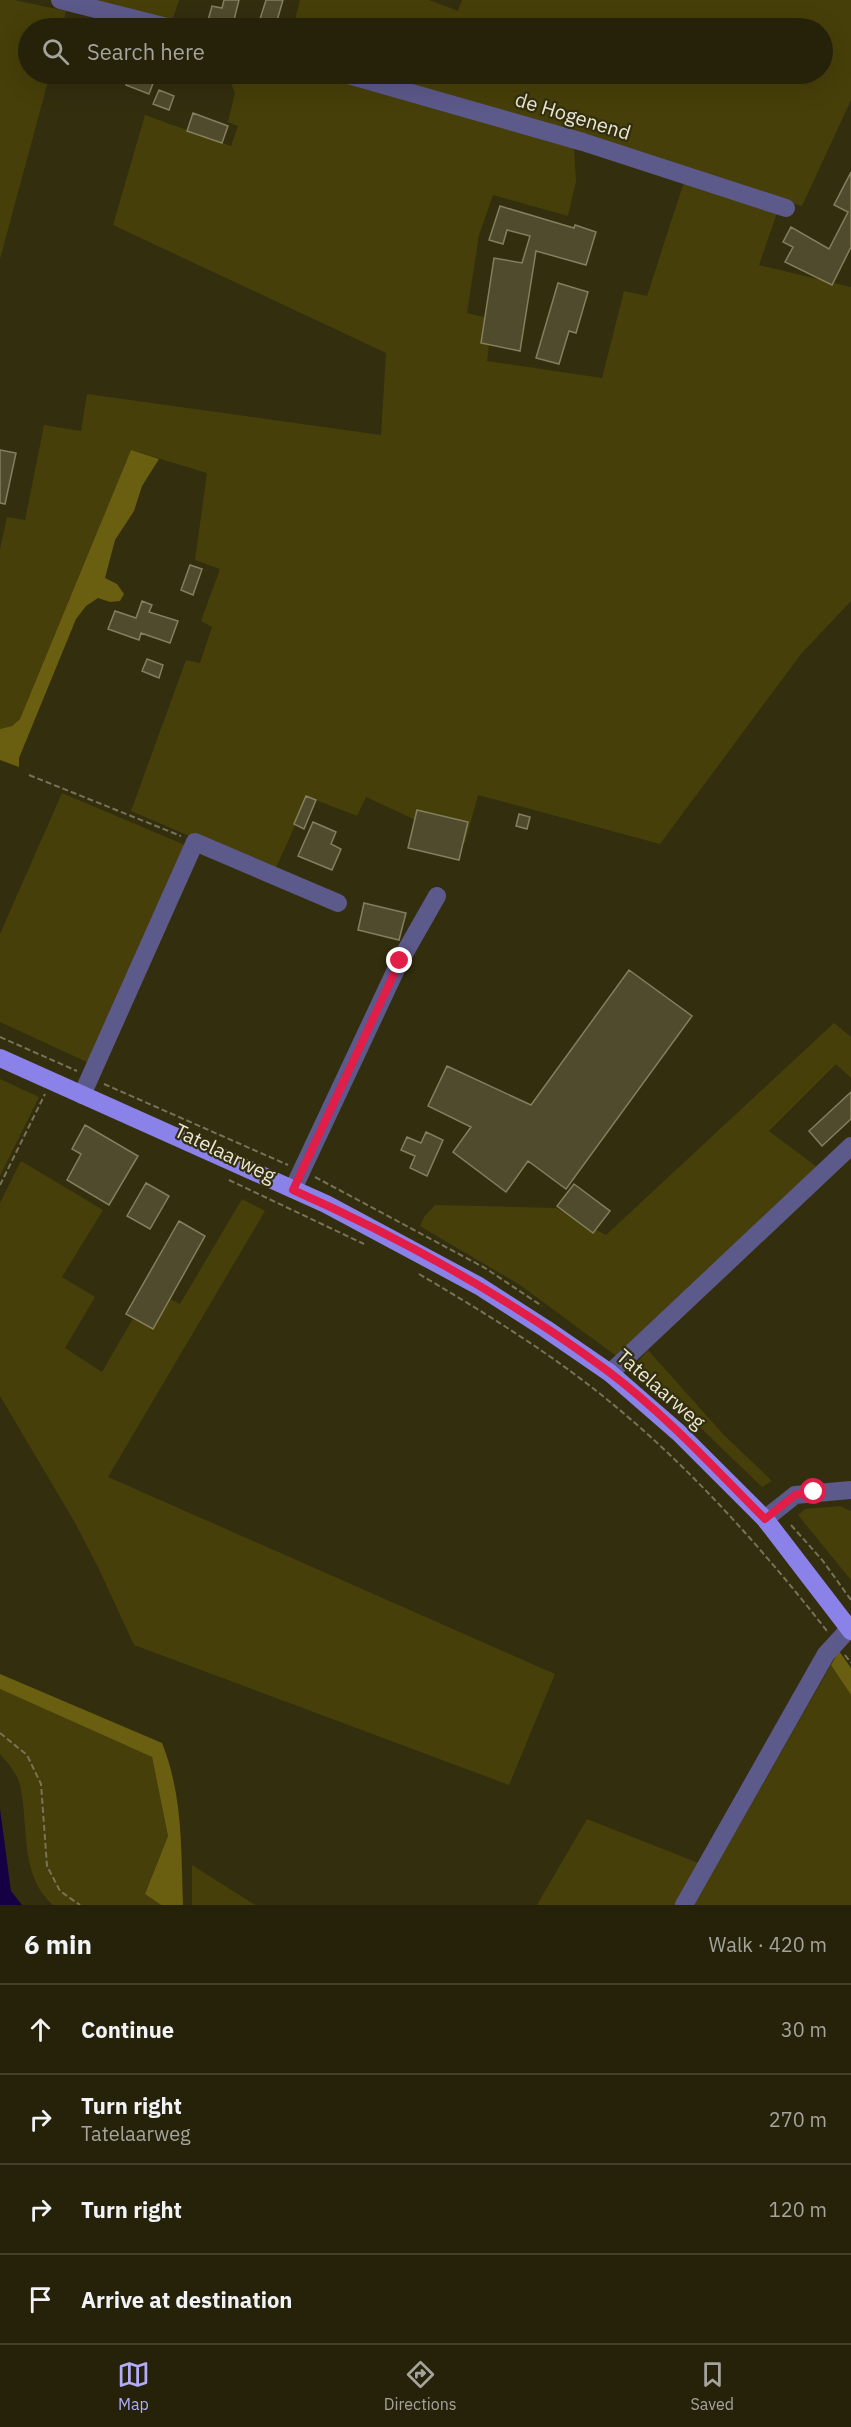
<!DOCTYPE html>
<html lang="en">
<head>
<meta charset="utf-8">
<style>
  :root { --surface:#26220a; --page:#2e2a13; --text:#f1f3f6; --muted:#a4a49c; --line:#423f2b; --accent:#b1adfa }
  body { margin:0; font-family:"IBM Plex Sans",sans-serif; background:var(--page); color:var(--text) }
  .stop { position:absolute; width:18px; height:18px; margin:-14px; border:4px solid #e11d48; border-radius:50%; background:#fff }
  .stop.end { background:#e11d48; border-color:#fff; box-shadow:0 2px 6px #0008 }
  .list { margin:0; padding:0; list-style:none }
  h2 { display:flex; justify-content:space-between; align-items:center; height:78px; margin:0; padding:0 24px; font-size:26px }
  h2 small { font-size:20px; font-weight:400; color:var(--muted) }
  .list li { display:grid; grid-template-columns:39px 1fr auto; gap:18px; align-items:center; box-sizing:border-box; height:90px; padding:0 24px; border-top:2px solid var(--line) }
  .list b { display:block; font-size:22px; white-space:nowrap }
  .list p { margin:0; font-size:20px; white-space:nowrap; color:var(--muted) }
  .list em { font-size:20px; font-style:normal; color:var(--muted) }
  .icon { flex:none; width:33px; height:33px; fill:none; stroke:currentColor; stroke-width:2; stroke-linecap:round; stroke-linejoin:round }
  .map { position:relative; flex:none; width:851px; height:1905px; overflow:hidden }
  .search { position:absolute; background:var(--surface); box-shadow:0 6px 24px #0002; left:18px; right:18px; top:18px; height:66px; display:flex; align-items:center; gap:15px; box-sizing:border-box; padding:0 21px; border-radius:33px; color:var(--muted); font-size:22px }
  .sheet { height:438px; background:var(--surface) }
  nav { display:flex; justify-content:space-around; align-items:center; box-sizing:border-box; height:84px; border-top:2px solid var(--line); background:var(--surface); font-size:16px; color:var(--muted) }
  nav a { display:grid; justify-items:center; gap:3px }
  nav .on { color:var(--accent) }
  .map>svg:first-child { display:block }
</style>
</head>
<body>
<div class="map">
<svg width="851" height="1905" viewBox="0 0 851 1905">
  <rect width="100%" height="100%" fill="#332e0e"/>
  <path fill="#473f09" d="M0,0H14L66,11L62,28H28V74H50L0,259Z
    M68,0H179L171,24Z
    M300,0H429L458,11L462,0H851V100L802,206L577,137L355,74H822V28H293Z
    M233,74H318L574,148L576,181L568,216L493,195L479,235L467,313L492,319L487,361L602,378L624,291L647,296L684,182L778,210L759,265L851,287V601L801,654L660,844L478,795L465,843L366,797L357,816L308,797L274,872L131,811L186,660L200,663L212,627L201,621L220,569L195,560L207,473L131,450L20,719L12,726L0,729V549L7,517L25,520L44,425L81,431L87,394L381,435L386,353L113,225L145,115L231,146L238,126L228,122L235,93L232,86Z
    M62,793L185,845L89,1063L0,1022V934Z
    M834,1023L851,1037V1078L836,1064L769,1131L822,1171L619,1358L520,1285L420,1226L424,1217L435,1205L556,1208L606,1235Z
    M0,1079L39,1097L0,1176Z
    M21,1161L103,1210L62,1277L95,1297L65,1348L102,1372L150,1289L180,1304L242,1199L265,1211L108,1477L555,1674L509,1785L134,1645L98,1567L74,1521L0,1396V1203Z
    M648,1350L723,1434L772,1481L762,1487L678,1406L635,1370L633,1367Z
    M840,1506L851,1511V1580L798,1515L805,1509Z
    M831,1665L851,1695V1905H694Z
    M0,1689L152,1757L168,1836L145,1894L161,1905H53C19,1876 29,1824 20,1785C17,1773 8,1763 0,1754Z
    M587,1819L706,1866L684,1905H537Z
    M192,1865L255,1905H192Z"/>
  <path fill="#6a5f11" d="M131,450L159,459L142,486L134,511L115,540L105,578L117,584L124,594L120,601L110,602L98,598L86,606L76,619L19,758V767L0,760V729L12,726L20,719Z
    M839,1651L851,1668V1695L831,1665Z
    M0,1674L162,1743C183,1795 181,1849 183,1905H161L145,1894L168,1836L152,1757L0,1689Z"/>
  <path fill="#150044" d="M0,1809L11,1891L22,1905H0Z"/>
  <path fill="#504b2c" stroke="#847f5e" stroke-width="1.5" d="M224,0H239L232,28L207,24L212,6L222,8Z
    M266,0H283L276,24L260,19Z
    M130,74H144L155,78L149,94L126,85Z
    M159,90L174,96L169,110L153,104Z
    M193,113L228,126L222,143L187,131Z
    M851,172V247L832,285L785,262L793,247L783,242L791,227L829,249L848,212L834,205Z
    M500,206L574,228L575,225L596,232L586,265L536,251L520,351L481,343L494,258L522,263L530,236L507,230L503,244L489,240Z
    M558,283L588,292L576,333L569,331L559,364L536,358Z
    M0,450L16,453L5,504L0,503Z
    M190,565L202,569L193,595L181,590Z
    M142,601L152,605L149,612L178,621L170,643L141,633L139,640L108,629L115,611L136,618Z
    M147,659L163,665L159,678L142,671Z
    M306,796L316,800L304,829L294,824Z
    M417,810L468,822L459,860L408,848Z
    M519,814L530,817L527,829L516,826Z
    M313,822L336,832L331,844L341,849L332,870L298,856Z
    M364,903L406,913L399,940L358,930Z
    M629,970L692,1016L566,1189L528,1161L506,1192L453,1152L471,1127L428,1106L447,1066L531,1105Z
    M851,1092V1119L822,1146L809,1131Z
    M85,1125L138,1156L109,1205L67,1180L81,1154L72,1149Z
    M426,1132L443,1140L427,1176L410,1168L415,1156L401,1150L407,1137L421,1143Z
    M146,1183L169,1196L150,1229L127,1216Z
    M574,1184L610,1211L593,1233L557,1206Z
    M179,1221L205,1236L153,1329L126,1314Z"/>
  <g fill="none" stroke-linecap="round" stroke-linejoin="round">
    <path stroke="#777358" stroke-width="2" stroke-dasharray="6 3" stroke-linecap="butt" d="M29,775L181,836
      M0,1037L77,1071
      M104,1084L288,1165
      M315,1177L485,1268L542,1306
      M229,1180L364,1244
      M0,1185L45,1094
      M419,1274C480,1310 539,1346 594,1389C683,1459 758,1543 827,1631
      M791,1525L823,1561L851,1600
      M845,1655L851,1663
      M0,1733L27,1755L41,1784L47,1866L60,1891L80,1905"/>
    <path stroke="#5c598b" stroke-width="18" d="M60,0L171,28
      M345,74L583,142L786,208
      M82,1095L195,842L338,903
      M293,1189L400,961L437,896
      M610,1373L851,1146
      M765,1519L795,1495L851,1490
      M684,1905L826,1654L849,1629"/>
    <path stroke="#8b82e9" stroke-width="18" d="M0,1058L326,1204L479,1286L546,1329L610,1373L679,1433L765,1519L851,1631"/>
  </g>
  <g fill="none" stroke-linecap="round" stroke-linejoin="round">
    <path stroke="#e11d48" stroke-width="8" d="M400,961L293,1190C404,1239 512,1300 609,1372C666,1415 715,1469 765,1519L795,1495L814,1492"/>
  </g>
  <g text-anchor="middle" stroke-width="4.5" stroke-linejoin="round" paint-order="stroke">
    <g font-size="20" fill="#e8e6d4" stroke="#332e0e">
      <text transform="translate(573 116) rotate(17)" y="7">de Hogenend</text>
      <text transform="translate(225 1153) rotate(26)" y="7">Tatelaarweg</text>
      <text transform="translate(661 1389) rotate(41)" y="7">Tatelaarweg</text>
    </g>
  </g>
</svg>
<div class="stop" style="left:814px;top:1492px"></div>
<div class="stop end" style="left:400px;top:961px"></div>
<div class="search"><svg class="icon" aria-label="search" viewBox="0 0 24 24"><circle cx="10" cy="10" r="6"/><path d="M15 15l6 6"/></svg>Search here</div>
</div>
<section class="sheet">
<h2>6 min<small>Walk · 420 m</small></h2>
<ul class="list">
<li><svg class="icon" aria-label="ahead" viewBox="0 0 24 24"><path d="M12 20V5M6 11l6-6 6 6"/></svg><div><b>Continue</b></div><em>30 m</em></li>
<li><svg class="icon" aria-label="right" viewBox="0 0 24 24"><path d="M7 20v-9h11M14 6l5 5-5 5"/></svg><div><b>Turn right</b><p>Tatelaarweg</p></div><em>270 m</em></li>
<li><svg class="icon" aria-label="right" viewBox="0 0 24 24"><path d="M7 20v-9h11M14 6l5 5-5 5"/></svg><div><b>Turn right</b></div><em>120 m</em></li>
<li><svg class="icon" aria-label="arrive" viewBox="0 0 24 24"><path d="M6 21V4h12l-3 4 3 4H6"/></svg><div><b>Arrive at destination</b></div></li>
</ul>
</section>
<nav>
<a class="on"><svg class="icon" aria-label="map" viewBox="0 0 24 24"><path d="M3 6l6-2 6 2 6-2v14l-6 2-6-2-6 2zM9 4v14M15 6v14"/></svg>Map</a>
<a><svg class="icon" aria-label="directions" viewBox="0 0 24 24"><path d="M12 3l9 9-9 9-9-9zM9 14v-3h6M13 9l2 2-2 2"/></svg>Directions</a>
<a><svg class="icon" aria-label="saved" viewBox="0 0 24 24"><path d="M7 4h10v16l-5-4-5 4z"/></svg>Saved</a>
</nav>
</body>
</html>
